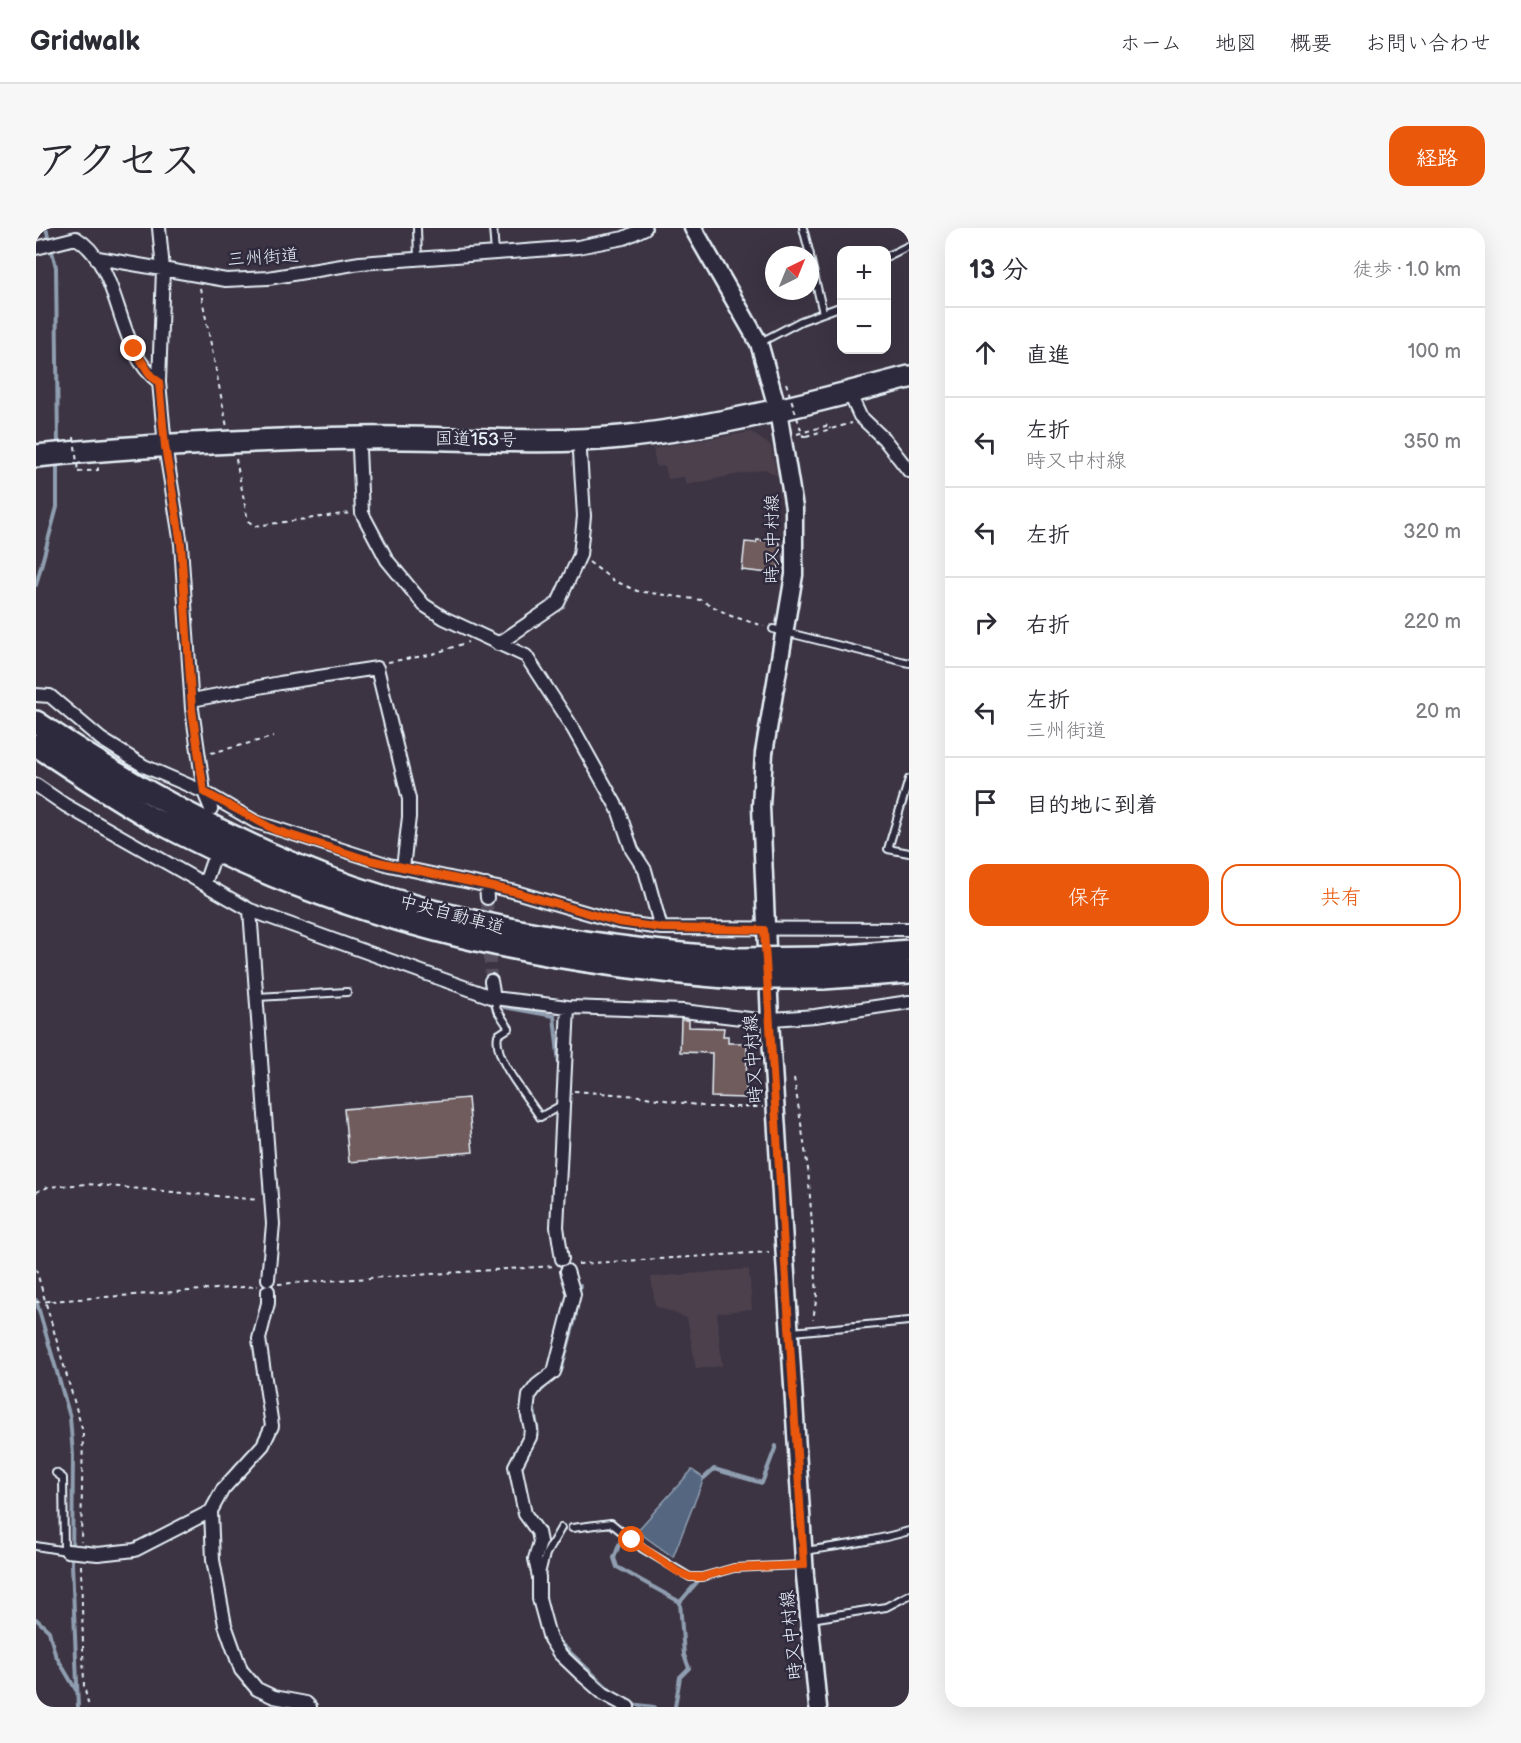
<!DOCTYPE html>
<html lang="ja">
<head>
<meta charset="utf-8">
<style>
  :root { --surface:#fff; --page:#f7f7f7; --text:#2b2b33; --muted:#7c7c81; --line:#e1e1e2; --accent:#ea580c }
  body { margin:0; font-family:"Balsamiq Sans","Klee One",sans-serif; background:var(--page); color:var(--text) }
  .controls { position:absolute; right:18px; top:18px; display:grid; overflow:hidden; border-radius:12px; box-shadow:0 6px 24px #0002 }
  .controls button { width:54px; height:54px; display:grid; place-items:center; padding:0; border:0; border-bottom:2px solid var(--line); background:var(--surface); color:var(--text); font:30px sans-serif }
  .compass { position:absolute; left:729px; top:18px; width:54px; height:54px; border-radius:50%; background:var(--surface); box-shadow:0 6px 24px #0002; rotate:43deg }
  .stop { position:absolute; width:18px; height:18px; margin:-14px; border:4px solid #ea580c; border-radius:50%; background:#fff }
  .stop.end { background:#ea580c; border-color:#fff; box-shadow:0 2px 6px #0008 }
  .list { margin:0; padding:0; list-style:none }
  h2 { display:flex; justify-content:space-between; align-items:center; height:78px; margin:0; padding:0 24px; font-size:26px }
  h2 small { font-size:20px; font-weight:400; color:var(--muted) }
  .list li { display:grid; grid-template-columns:39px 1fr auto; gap:18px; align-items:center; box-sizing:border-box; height:90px; padding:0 24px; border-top:2px solid var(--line) }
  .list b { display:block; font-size:22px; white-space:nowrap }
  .list p { margin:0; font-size:20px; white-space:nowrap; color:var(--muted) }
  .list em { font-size:20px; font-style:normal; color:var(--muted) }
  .actions { display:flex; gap:12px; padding:18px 24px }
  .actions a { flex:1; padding:14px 0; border:2px solid var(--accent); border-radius:18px; text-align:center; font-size:21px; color:var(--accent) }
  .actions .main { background:var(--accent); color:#fff }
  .icon { flex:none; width:33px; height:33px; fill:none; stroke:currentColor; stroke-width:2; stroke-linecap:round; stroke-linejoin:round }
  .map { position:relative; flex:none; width:873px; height:1479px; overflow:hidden; border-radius:18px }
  header { display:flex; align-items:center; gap:36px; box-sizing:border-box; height:84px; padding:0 30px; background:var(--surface); border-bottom:2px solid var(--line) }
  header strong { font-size:28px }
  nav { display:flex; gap:33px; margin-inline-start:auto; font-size:21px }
  .intro { display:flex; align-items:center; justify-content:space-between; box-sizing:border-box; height:144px; padding:0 36px }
  h1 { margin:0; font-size:42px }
  .button { padding:15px 27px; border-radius:18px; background:var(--accent); color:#fff; font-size:21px; font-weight:700 }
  main { display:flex; gap:36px; padding:0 36px }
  aside { flex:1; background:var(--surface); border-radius:18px; box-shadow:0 6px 24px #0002 }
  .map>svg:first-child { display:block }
</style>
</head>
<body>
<header>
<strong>Gridwalk</strong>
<nav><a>ホーム</a><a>地図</a><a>概要</a><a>お問い合わせ</a></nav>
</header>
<div class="intro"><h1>アクセス</h1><a class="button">経路</a></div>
<main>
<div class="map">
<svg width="873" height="1479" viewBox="0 0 873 1479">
  <rect width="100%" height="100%" fill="#3c3443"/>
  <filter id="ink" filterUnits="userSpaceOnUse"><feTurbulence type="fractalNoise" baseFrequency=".0167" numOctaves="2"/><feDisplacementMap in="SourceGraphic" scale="12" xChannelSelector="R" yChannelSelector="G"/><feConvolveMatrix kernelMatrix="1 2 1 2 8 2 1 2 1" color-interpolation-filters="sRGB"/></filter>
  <g filter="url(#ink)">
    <path fill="#4b404b" d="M715,204L735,218L741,248L729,241L650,257L648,249L632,251L629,238L620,239L617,220Z
      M713,1041L716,1081L681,1085L686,1138L660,1141L651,1090L619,1078L615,1049Z"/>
    <path fill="#546680" stroke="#8f9eb0" stroke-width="1.5" d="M656,1242L668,1250L637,1329L601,1303Z"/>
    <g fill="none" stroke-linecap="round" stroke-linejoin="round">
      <path stroke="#8f9eb0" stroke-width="4" d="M10,0L20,39L22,220
        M0,357L21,279V233
        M468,779L518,788L523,836
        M0,1072L34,1189L37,1227L36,1336L42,1479
        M521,1147L525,1143L539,1091L544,1057
        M499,1168L513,1155
        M497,1175L502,1205L498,1212
        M668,1250L678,1241L726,1255L740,1218
        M592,1303L599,1301
        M586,1309L578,1330L581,1339L644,1374L648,1427L653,1440L644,1449L639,1479
        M509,1368L513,1387
        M644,1374L662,1353
        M0,1391L13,1403L19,1426L40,1462
        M522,1413L578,1466
        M594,1476L618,1479"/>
    </g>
    <path fill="#6f5b5d" stroke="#e8f1f8" stroke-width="1.5" d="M721,312L742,314L744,317L742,346L706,342L709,314L720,315Z
      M645,792H653V799L688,800L687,808H692V815H711L710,870L675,869L676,825L644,824Z
      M432,870L437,924L313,934L308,881Z"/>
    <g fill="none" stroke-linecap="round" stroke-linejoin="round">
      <path stroke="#56505e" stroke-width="12" stroke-dasharray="12 6" stroke-linecap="butt" d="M451,670L455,753"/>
      <defs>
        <path id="lane" d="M381,0L382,31
          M457,0L459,25
          M767,0L774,27
          M774,29L787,85
          M850,29L872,18
          M723,115L765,93L806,78
          M737,401L873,435
          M873,551L852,621L873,625
          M221,769L311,764
          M458,770L461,782L473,800L462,807C457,831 491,868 504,889L526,877
          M756,1104L873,1093
          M20,1245L27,1250L28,1323
          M536,1300L575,1295L607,1321L654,1349H666L698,1340L766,1337
          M0,1318L30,1323
          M768,1323C803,1318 839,1313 873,1303
          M505,1346L510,1326L525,1300
          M775,1391L850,1379L873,1367"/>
        <path id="street" d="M123,0L127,41L123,154L129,218L145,316L156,481L168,564L175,581
          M0,20L40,10C87,38 78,121 123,154
          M62,30L190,52L232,50L324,35L542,19L588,10L609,0
          M818,175L824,188L848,211L873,243
          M323,221L326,285L351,332L388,377L408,390L490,428L538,502L582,581L596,622L609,642L625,700
          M462,416L522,375L544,327L548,288L544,224
          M0,467L14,468L65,511L108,538L168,564L220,594L353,637L476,663L582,694L625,700L873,701
          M156,472L244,455L341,440L373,571V589L367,640
          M0,557L29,577L214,682L458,770L532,779L647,783L722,792L779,788L873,774
          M169,655L176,635
          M450,657L451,670
          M214,682L237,996L232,1051
          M455,753L458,770
          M526,1031L521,999L532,779
          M531,1043L538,1066L518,1144L501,1157L493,1168L491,1184L495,1201L494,1209L479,1238L489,1286L502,1304L504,1314L499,1331L503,1349V1371L514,1411L523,1425L544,1445L568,1466L592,1479
          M232,1063V1075L223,1111L236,1198L227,1217L187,1261L175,1283L177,1332L189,1397L205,1442L221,1461L238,1469L270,1475L274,1479
          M31,1323L62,1326L99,1322L175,1283"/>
        <path id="secondary" d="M657,0L723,115L742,183L758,280V347L728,525L725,578L734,792L769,1348L782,1479"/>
        <path id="highway" d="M0,228C106,217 215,212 322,210C409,208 498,218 585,209C683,199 778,174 873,149
          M0,494C99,561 204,619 317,659C442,702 572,721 703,731
          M0,517C38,542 76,568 115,590C303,691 490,734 701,750
          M787,730L873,723
          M787,750L873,744"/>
      </defs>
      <use href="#lane" stroke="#e8f1f8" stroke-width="10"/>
      <use href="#street" stroke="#e8f1f8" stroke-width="16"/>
      <use href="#secondary" stroke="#e8f1f8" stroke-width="21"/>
      <use href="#highway" stroke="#e8f1f8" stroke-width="26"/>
      <path stroke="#e8f1f8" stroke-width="2" stroke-dasharray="4.5 4.5" stroke-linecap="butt" d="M164,60L191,199
        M761,206L793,197L794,201
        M770,208L816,195
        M200,231L212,293L219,298L314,285
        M42,244L62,242V238
        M553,334L577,352L601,363L665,372L695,388L728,398
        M352,434L394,427L432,414
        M175,525L237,509
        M758,850L772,941L781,1067L777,1092
        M538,863L603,868L673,879H727
        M0,964L12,959L51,956L223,972
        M542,1036L733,1024
        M0,1041L47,1204L45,1314
        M242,1056L518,1038
        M15,1073L222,1058
        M45,1337L48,1458L53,1479"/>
      <use href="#lane" stroke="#2f2a3d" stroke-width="6"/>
      <use href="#street" stroke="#2f2a3d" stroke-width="12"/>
      <use href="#secondary" stroke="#2f2a3d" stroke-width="16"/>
      <use href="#highway" stroke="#2f2a3d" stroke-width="21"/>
      <defs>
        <path id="highway-bridge" d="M703,731L787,730
          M701,750H787"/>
      </defs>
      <use href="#highway-bridge" stroke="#e8f1f8" stroke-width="26" stroke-linecap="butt"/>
      <path stroke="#e8f1f8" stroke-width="2" stroke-dasharray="4.5 4.5" stroke-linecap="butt" d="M750,155L767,208H770
        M38,209L42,244
        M0,1074L15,1073"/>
      <use href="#highway-bridge" stroke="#2f2a3d" stroke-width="21"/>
    </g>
  </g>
  <g fill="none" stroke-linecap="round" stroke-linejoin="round" filter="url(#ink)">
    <path stroke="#ea580c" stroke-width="8" d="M98,121L115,148L123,154L129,218L145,316L156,481L168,564L239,602L329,631L476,663L582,694L626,700L728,702L768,1337L698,1340L666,1349H654L642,1344L596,1312"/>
  </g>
  <g text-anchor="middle" stroke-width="5" stroke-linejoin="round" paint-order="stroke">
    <g font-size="18" fill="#e8f1f8" stroke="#2f2a3d">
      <text transform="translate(227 29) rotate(-4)" y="6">三州街道</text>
      <text transform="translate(440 211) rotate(1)" y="6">国道153号</text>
      <text transform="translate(736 311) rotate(-90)" y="6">時又中村線</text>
      <text transform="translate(416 686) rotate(15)" y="6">中央自動車道</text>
      <text transform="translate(717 831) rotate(-94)" y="6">時又中村線</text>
      <text transform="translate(755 1407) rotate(-96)" y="6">時又中村線</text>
    </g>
  </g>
</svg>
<div class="controls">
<button>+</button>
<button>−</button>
</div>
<svg class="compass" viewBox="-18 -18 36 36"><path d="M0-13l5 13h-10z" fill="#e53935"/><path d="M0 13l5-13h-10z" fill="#7c7c81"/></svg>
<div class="stop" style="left:596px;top:1312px"></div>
<div class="stop end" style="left:98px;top:121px"></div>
</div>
<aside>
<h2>13 分<small>徒歩 · 1.0 km</small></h2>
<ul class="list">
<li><svg class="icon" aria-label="ahead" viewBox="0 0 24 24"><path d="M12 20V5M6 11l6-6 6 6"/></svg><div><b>直進</b></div><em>100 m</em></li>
<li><svg class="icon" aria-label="left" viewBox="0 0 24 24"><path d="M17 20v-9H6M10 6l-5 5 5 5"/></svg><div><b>左折</b><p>時又中村線</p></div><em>350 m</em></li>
<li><svg class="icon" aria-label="left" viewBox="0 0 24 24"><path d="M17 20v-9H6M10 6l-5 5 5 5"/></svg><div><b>左折</b></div><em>320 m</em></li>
<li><svg class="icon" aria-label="right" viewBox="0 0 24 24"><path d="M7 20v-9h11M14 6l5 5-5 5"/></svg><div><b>右折</b></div><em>220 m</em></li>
<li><svg class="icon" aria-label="left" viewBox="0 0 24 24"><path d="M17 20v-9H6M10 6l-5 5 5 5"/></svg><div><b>左折</b><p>三州街道</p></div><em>20 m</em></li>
<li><svg class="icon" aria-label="arrive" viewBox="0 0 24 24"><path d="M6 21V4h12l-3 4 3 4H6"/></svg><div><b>目的地に到着</b></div></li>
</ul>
<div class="actions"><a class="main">保存</a><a>共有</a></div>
</aside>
</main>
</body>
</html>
